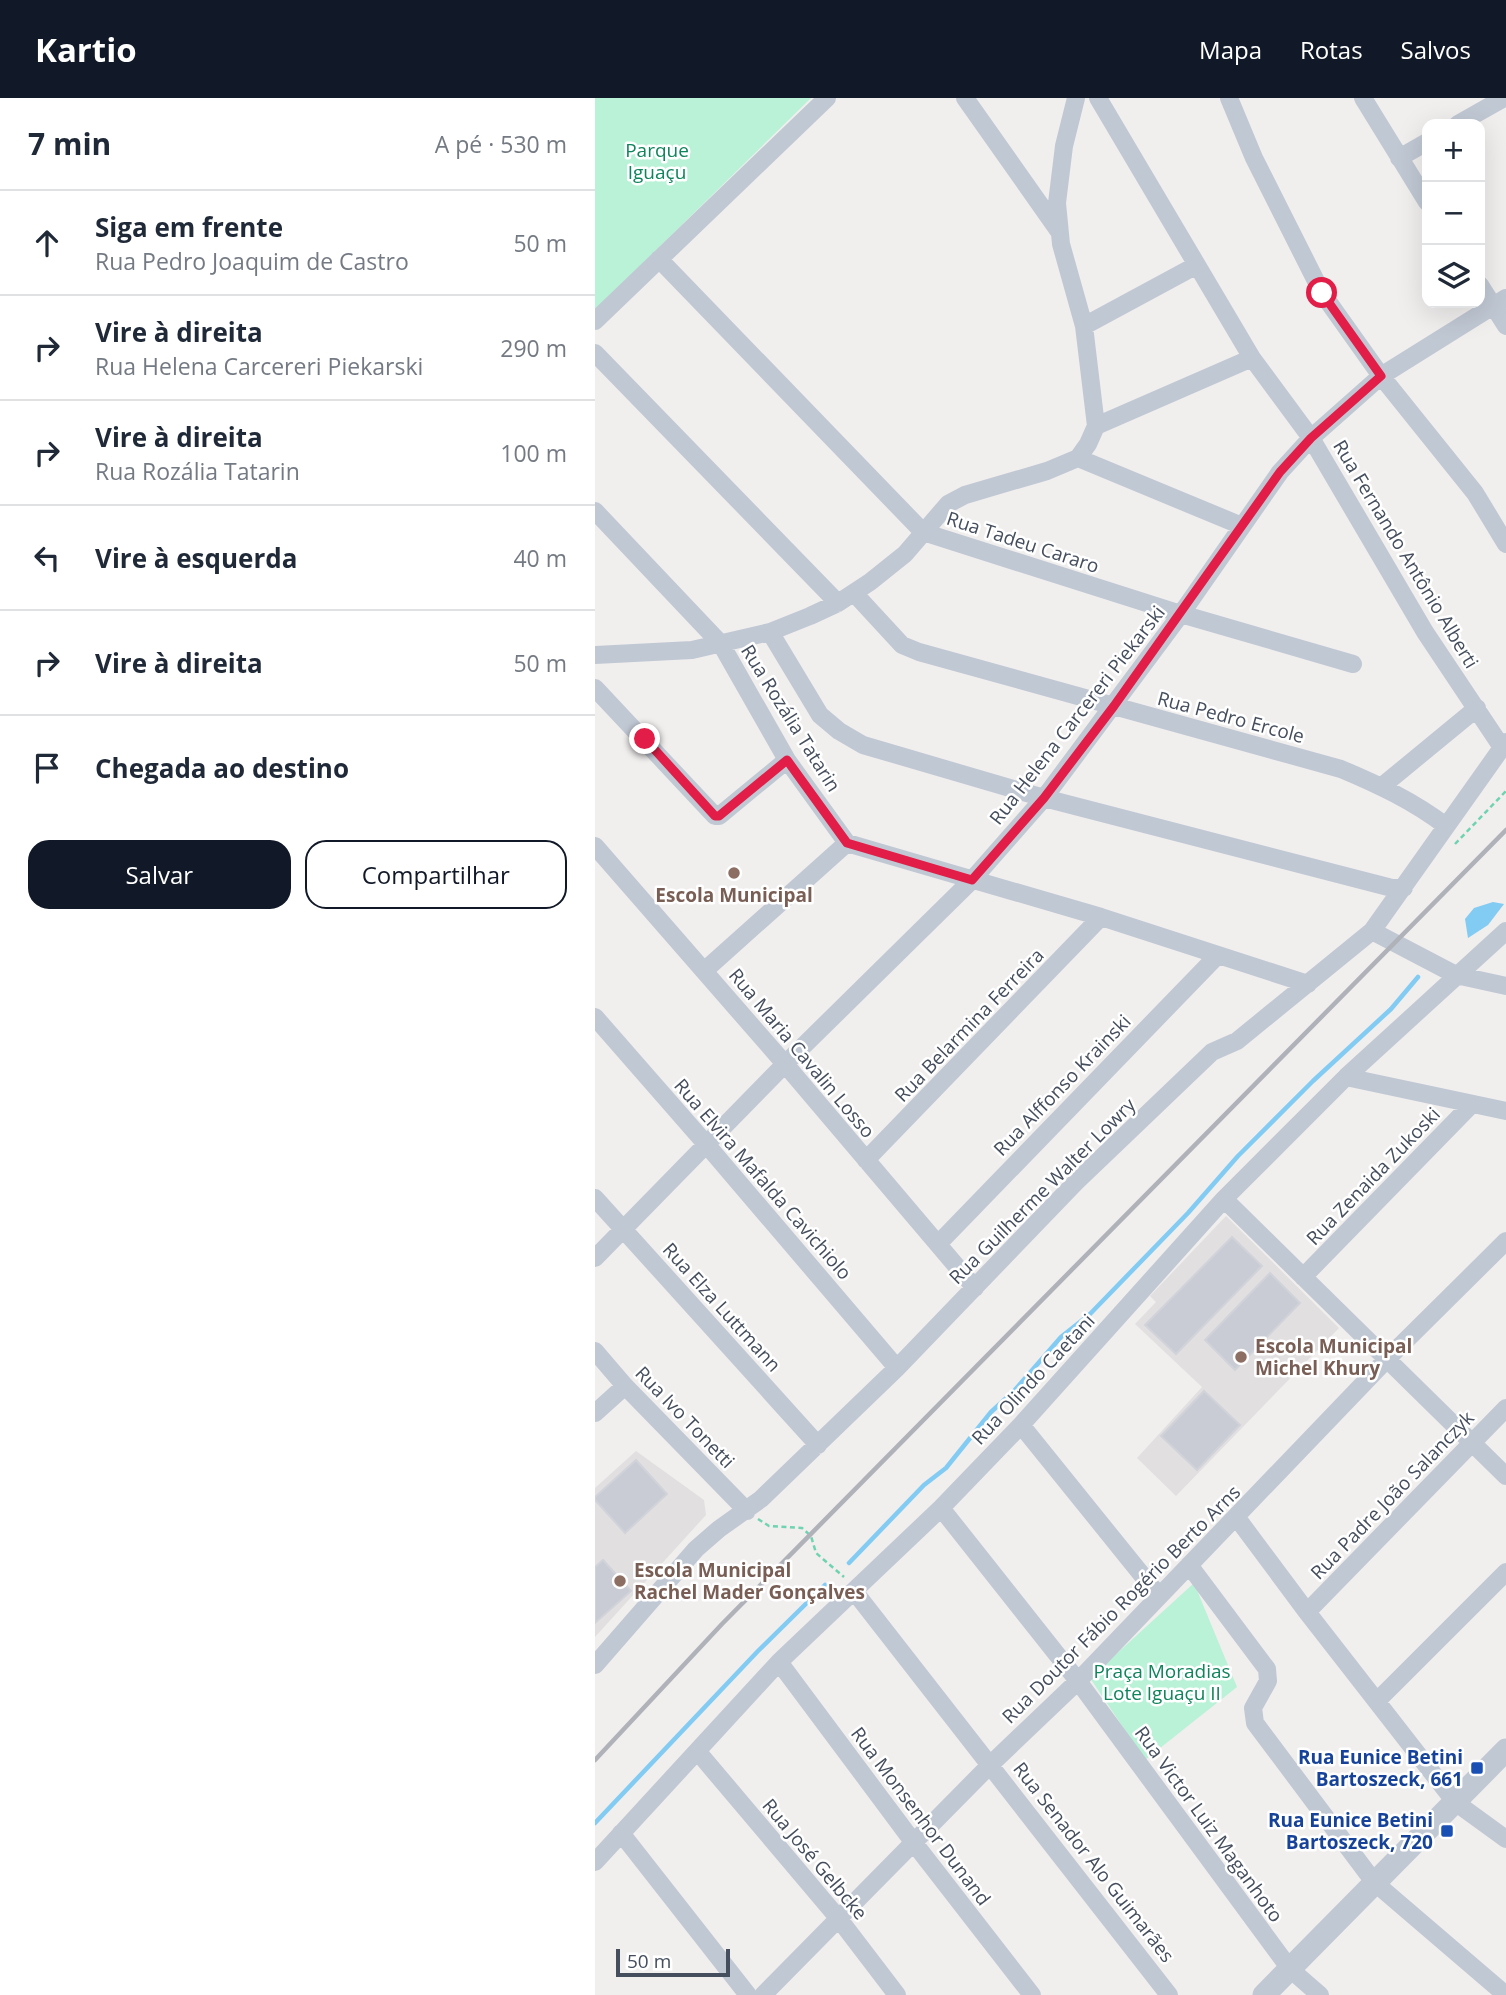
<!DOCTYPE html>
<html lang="pt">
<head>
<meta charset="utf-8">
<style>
  :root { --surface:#fff; --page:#f2f2f3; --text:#1f2937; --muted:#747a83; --line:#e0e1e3; --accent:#111827 }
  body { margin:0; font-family:"Open Sans",sans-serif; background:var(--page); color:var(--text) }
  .controls { position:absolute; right:21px; top:21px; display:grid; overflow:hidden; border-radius:14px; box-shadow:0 7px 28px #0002 }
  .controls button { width:63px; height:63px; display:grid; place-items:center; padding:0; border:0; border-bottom:2px solid var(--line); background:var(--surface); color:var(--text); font:35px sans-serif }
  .scale { position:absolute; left:21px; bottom:18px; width:114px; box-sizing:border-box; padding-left:7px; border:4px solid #454e5d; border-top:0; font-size:19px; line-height:24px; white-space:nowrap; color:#454e5d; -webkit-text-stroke:5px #fff; paint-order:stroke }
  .stop { position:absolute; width:21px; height:21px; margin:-16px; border:5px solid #e11d48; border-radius:50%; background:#fff }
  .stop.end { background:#e11d48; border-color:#fff; box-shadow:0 2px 7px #0008 }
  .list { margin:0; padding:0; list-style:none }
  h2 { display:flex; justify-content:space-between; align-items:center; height:91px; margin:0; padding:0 28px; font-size:30px }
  h2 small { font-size:23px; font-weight:400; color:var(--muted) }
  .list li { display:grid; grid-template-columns:46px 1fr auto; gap:21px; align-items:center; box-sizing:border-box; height:105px; padding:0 28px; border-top:2px solid var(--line) }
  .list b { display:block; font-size:26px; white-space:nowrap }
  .list p { margin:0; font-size:23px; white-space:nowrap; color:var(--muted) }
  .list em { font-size:23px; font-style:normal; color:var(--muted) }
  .actions { display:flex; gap:14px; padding:21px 28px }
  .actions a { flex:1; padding:16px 0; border:2px solid var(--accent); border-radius:21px; text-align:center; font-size:24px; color:var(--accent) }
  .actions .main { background:var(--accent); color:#fff }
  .icon { flex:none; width:38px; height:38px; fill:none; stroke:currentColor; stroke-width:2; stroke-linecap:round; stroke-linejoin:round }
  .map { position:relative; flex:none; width:911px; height:1897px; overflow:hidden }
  header { display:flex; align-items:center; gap:42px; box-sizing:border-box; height:98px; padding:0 35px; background:var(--accent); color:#fff }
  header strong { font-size:33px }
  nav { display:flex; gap:38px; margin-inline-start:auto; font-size:24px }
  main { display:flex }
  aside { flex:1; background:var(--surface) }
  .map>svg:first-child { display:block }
</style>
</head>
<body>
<header>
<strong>Kartio</strong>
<nav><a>Mapa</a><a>Rotas</a><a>Salvos</a></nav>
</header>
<main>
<aside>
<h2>7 min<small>A pé · 530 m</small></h2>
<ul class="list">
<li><svg class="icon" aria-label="ahead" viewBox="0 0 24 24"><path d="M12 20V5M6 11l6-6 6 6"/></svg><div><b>Siga em frente</b><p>Rua Pedro Joaquim de Castro</p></div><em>50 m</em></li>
<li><svg class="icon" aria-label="right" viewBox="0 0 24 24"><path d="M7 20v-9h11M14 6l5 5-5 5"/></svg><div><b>Vire à direita</b><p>Rua Helena Carcereri Piekarski</p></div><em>290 m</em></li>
<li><svg class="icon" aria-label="right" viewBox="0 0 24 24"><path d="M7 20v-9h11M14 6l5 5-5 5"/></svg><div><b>Vire à direita</b><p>Rua Rozália Tatarin</p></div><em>100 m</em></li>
<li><svg class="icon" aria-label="left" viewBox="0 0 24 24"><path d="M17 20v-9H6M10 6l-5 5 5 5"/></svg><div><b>Vire à esquerda</b></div><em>40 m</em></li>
<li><svg class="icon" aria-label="right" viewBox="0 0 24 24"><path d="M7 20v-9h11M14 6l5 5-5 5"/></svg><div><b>Vire à direita</b></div><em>50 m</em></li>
<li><svg class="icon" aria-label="arrive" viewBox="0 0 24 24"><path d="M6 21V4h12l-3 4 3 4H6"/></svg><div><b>Chegada ao destino</b></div></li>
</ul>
<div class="actions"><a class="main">Salvar</a><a>Compartilhar</a></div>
</aside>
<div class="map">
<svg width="911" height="1897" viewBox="0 0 911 1897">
  <rect width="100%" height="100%" fill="#f1eeee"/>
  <path fill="#e2dfe0" d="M631,1118L744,1230L581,1398L542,1360L607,1289L540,1226L561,1204L555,1198Z
    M41,1353L109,1402L111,1417L0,1539V1390Z"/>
  <path fill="#b9f2d7" d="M0,0H216L0,212Z
    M599,1485L642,1589L550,1662L495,1580Z"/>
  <path fill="#82cbf2" d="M898,804L909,806L893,827L873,840L870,821L879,810Z"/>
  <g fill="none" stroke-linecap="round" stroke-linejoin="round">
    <path stroke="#82cbf2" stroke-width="4.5" d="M254,1465L329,1387L351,1370L396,1314L419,1293L466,1239L495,1216L593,1115L643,1058L718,983L796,911L823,879
      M0,1725L163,1553L230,1487"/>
  </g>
  <path fill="#c9ccd4" stroke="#d1d3da" stroke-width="2" d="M637,1139L667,1168L581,1256L550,1227Z
    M675,1175L705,1205L640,1272L610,1242Z
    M609,1293L645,1327L602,1372L566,1338Z
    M41,1362L72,1396L30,1435L0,1402V1399Z
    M8,1462L36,1493L0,1525V1469Z"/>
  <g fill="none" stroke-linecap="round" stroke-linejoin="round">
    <path stroke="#6ed3b0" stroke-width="2.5" stroke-dasharray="5 3.5" stroke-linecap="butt" d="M860,746L911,693
      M163,1421L174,1428L207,1430L216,1438L221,1455L249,1479"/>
    <path stroke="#c0c8d4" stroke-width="18" d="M370,0L463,132
      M503,0L657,260L716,340L830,534L906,648
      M634,0L659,60L727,195L786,278L880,395L911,446
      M768,0L832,104
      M863,26L909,0
      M804,60L832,44
      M64,161L328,434L586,516L758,566
      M885,187L911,228
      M0,223L232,0
      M489,228L602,167
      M0,255L243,505
      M501,328L657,260
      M483,360L647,428
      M0,413L126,546L192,662L252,745L506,819L713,886
      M259,495L307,547L324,554L746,671C784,687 818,703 851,728
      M175,534L225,617L244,633L268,647L449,700L797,790H809
      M0,557L97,552L175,534L215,518L243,505L275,484L310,456L353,406L370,397L452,373L483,360L493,346L501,328L489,228L466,146L462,105L469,48L481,0
      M0,590L120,718H124L192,662
      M786,689L882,610
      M0,748L190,966L380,1190
      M777,833L861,877L911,888
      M109,873L252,745
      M0,919L111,1046L302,1270
      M751,979L911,1013
      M271,1062L506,819
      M0,1100L223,1347
      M629,1101L911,1378
      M343,1146L622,858
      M0,1160L190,966L377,782L449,700L586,516L685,374L716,340L786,278L911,200
      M708,1179L877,1006
      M0,1253L30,1288L152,1413
      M0,1315L30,1288
      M426,1327L564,1498
      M346,1410L483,1583L695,1871L725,1897
      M642,1420L712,1514L860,1704L911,1741
      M594,1467L672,1571L673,1583L658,1610L660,1625L779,1784L911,1897
      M259,1493L574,1897
      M712,1514L911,1310
      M184,1564L319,1745L437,1897
      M0,1567L101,1451L124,1431L166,1401L302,1270L481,1084L617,954L642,943L777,833L911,644
      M782,1603L911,1474
      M103,1654L244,1821L302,1897
      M26,1735L153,1897
      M0,1764L184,1564L346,1410L426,1327L629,1101L751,979L911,833
      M168,1897L396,1666L483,1583L793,1260L911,1143"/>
    <path stroke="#c0c8d4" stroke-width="23" d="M669,1897L911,1652"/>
    <path stroke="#b0b2b9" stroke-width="4.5" d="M0,1662L127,1526L911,732"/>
  </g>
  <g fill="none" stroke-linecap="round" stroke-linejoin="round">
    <path stroke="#e11d48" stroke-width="9" d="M50,641L120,718H124L192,662L252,745L377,782L449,700L519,608L685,374L716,340L786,278L727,195"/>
  </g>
  <g fill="#8d6e63" stroke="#fff" stroke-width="2.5">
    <circle cx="139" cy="775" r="7"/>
    <circle cx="646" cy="1259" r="7"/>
    <circle cx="25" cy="1483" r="7"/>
  </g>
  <g fill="#1a4fb4" stroke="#fff" stroke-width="2.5">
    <rect x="875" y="1663" width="14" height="14" rx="3.5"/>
    <rect x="845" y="1726" width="14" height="14" rx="3.5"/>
  </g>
  <g text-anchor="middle" stroke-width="5" stroke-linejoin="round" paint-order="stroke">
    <g font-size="19" fill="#10845b" stroke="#fff">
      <text x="62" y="59">Parque<tspan x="62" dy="22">Iguaçu</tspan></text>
      <text x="567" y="1580">Praça Moradias<tspan x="567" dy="22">Lote Iguaçu II</tspan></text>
    </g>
    <g font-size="19" fill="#454e5d" stroke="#fff">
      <text transform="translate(428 444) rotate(18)" y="7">Rua Tadeu Cararo</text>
      <text transform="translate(811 456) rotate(59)" y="7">Rua Fernando Antônio Alberti</text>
      <text transform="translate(482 617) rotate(-52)" y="7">Rua Helena Carcereri Piekarski</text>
      <text transform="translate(636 619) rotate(15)" y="7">Rua Pedro Ercole</text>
      <text transform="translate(196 620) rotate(58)" y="7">Rua Rozália Tatarin</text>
      <text transform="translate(374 927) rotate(-46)" y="7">Rua Belarmina Ferreira</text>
      <text transform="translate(207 955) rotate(50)" y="7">Rua Maria Cavalin Losso</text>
      <text transform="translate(467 987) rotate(-46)" y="7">Rua Alffonso Krainski</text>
      <text transform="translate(778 1078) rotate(-46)" y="7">Rua Zenaida Zukoski</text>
      <text transform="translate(168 1081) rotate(49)" y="7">Rua Elvira Mafalda Cavichiolo</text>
      <text transform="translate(447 1093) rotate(-45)" y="7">Rua Guilherme Walter Lowry</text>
      <text transform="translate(127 1209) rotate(48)" y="7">Rua Elza Luttmann</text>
      <text transform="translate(438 1281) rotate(-47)" y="7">Rua Olindo Caetani</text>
      <text transform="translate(90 1319) rotate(46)" y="7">Rua Ivo Tonetti</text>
      <text transform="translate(797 1397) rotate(-46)" y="7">Rua Padre João Salanczyk</text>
      <text transform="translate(526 1506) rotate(-45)" y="7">Rua Doutor Fábio Rogério Berto Arns</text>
      <text transform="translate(326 1718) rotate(53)" y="7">Rua Monsenhor Dunand</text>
      <text transform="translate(614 1726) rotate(54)" y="7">Rua Victor Luiz Maganhoto</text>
      <text transform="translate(220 1761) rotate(50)" y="7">Rua José Gelbcke</text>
      <text transform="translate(499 1764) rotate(52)" y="7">Rua Senador Alo Guimarães</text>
    </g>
    <g font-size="19" font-weight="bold" fill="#785e54" stroke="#fff" text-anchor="start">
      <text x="139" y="804" text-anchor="middle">Escola Municipal</text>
      <text x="660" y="1255">Escola Municipal<tspan x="660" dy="22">Michel Khury</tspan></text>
      <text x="39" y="1479">Escola Municipal<tspan x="39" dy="22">Rachel Mader Gonçalves</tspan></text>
    </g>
    <g font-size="19" font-weight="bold" fill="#164399" stroke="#fff" text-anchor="end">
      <text x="868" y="1666">Rua Eunice Betini<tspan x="868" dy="22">Bartoszeck, 661</tspan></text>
      <text x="838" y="1729">Rua Eunice Betini<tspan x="838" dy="22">Bartoszeck, 720</tspan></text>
    </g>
  </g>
</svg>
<div class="controls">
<button>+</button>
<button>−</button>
<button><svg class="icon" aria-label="layers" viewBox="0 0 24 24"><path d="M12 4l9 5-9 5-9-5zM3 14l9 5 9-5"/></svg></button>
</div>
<div class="scale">50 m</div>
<div class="stop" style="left:727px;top:195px"></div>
<div class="stop end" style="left:50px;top:641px"></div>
</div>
</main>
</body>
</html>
